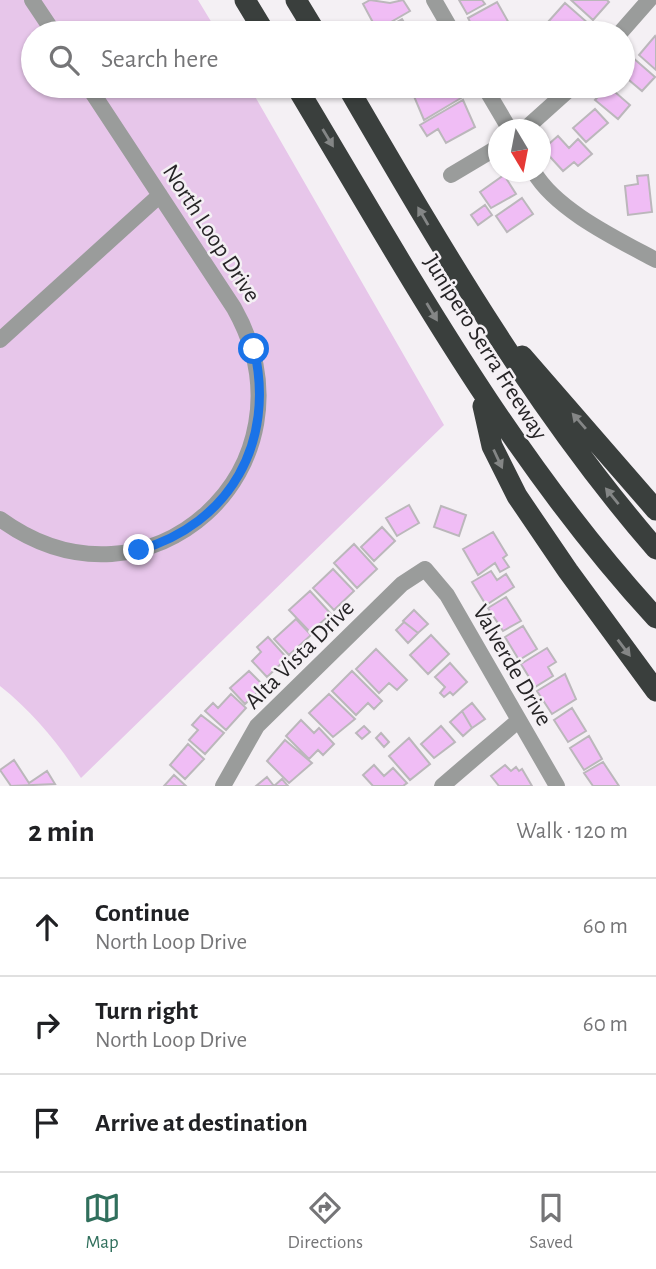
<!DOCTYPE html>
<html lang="en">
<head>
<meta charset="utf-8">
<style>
  :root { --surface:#fff; --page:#f2f2f2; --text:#202124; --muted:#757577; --line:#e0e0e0; --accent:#306f5c }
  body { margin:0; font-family:"Alegreya Sans",sans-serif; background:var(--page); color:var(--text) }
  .compass { position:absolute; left:488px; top:119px; width:63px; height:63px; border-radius:50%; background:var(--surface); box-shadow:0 2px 5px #0004; rotate:170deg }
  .stop { position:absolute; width:21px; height:21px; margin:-16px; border:5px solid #1a73e8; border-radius:50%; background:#fff }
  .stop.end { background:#1a73e8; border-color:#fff; box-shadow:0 2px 7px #0008 }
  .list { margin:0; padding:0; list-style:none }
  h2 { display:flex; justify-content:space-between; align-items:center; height:91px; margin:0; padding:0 28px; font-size:30px }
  h2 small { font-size:23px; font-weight:400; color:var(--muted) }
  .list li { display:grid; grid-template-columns:46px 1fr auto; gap:21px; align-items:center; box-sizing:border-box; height:98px; padding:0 28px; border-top:2px solid var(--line) }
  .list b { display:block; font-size:26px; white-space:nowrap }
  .list p { margin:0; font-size:23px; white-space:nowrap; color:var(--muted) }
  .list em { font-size:23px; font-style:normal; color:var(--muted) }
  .icon { flex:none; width:38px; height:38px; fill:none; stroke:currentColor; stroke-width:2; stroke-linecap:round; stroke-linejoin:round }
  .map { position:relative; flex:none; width:656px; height:786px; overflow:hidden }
  .search { position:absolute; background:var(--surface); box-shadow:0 2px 5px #0004; left:21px; right:21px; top:21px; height:77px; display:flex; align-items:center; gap:18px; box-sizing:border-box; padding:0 24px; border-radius:38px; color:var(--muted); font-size:26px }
  .sheet { height:385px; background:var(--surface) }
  nav { display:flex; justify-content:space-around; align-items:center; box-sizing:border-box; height:98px; border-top:2px solid var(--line); background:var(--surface); font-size:19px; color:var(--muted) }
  nav a { display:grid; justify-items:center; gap:4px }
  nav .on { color:var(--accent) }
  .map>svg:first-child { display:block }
</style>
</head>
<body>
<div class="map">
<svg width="656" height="786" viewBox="0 0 656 786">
  <rect width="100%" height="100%" fill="#f4f0f4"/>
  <path fill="#e7c6ea" d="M0,0H198L218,33H33V86H249L444,425L81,778C57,742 34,713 0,686Z"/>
  <path fill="#f0bdf5" stroke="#bbb7bb" stroke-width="2" d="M370,0L390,3L403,0L410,11L377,30L363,4Z
    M459,0H482L485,4L467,14Z
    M571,0H607L609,2L593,20Z
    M497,2L510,25L494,33H470L475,31L468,18Z
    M565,3L589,24L581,33H560L548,22Z
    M402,19L408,29L417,24L422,33H378Z
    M655,36L656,38V70L639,55Z
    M632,57L655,77L642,91L623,75V68Z
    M428,86L443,91L454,86L461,98L424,120L413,94Z
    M511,86H529L521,94Z
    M608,86L630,105L618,119L595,100Z
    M463,100L475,127L446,143L438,129L427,136L420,125Z
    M595,109L608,123L586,142L573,128Z
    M558,136L569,148L578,139L592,154L578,166L574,162L563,171L543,149Z
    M504,175L516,194L491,208L480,192Z
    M648,175L652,212L628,215L625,186L638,184L637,176Z
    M522,198L533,214L507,232L496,216Z
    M485,205L492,215L478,225L471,215Z
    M409,505L419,523L397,536L386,518Z
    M441,506L466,515L459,536L434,527Z
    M382,527L395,541L374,561L361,547Z
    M493,532L507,555L503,558L509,567L500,572L495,563L478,575L463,549Z
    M354,544L377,569L357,588L334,563Z
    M333,569L354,591L334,610L313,588Z
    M491,571L497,580L506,574L514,587L486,605L472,582Z
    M310,591L331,614L310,632L289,610Z
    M506,597L521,621L503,631L488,608Z
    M414,610L428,624L418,633L403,621Z
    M296,619L311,635L289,655L274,639Z
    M404,622L418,633L408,643L396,630Z
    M523,626L537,649L519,660L505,637Z
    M431,635L449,654L428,674L410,655Z
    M268,637L287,658L267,677L252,661L261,652L257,647Z
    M547,648L556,662L548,667L553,676L535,687L521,664Z
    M376,649L407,680L397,690L389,683L379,693L356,669Z
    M450,663L467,682L453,695L450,692L444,697L440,693L445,687L435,677Z
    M249,671L264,686L245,704L230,688Z
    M352,671L382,701L374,709L368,703L356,715L332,691Z
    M565,674L576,699L552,714L537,691Z
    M231,694L246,708L226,730L205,711L213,703L218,708Z
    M329,694L355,719L333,737L309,713Z
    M472,703L485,719L472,728L462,711Z
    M572,708L586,731L568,742L554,720Z
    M462,711L472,728L463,736L450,722Z
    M201,715L224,733L205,754L189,740L198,730L192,725Z
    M301,720L314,733L319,728L334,744L323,755L318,750L309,759L286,736Z
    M364,726L370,732L362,739L356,733Z
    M441,726L455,742L434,758L421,744Z
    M381,733L389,742L384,747L376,738Z
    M589,736L602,759L584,770L570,748Z
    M409,738L430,764L410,780L389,756Z
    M285,740L312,763L289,783L267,761Z
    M188,744L204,759L185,779L170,765Z
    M14,760L29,783L47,771L55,784L11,786L0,770Z
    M603,762L619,786H593L584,773Z
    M374,765L384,776L393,768L407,783L403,786H373L363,775Z
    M505,765L511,771L516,767L519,771L522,769L532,786H499L491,776Z
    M174,775L186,786H164Z
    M267,777L274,786L282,779L288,786H256Z"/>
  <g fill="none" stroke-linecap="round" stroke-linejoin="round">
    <path stroke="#9a9c9b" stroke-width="16" d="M32,0L54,33
      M434,0L453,33
      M620,33L649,0
      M484,86L510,130
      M524,130L573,86
      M534,172C556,210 617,239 656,260
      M451,175L498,147
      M0,340L160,195
      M0,519C148,627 324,467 234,308L88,86
      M223,786L257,726L402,584L425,569L447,595L557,786
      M442,786L519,720"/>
    <path stroke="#3a3f3d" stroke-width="21" d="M245,0L265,33
      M296,0L316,33
      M296,86C407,271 509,458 656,618
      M347,86C441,247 533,407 656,549
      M522,356L656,510
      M483,406L492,446L517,496L568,571L656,691"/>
  </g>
  <defs><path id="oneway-solid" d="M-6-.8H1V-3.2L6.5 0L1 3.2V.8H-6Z" transform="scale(1.75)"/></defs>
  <g fill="#848686">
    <use href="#oneway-solid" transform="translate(328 138) rotate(59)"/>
    <use href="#oneway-solid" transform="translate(423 216) rotate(-120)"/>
    <use href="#oneway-solid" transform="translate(432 312) rotate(59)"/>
    <use href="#oneway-solid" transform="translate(579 421) rotate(-131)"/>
    <use href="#oneway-solid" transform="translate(498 459) rotate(65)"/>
    <use href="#oneway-solid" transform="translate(612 496) rotate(-129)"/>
    <use href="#oneway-solid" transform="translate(624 648) rotate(53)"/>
  </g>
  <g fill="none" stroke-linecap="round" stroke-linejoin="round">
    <path stroke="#1a73e8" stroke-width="9" d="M139,550C230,524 276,442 254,349"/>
  </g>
  <g text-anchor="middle" stroke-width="5" stroke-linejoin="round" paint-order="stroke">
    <g font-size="24" fill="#262426" stroke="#f4f0f4">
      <text transform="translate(212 233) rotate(57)" y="8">North Loop Drive</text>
      <text transform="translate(486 347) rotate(58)" y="8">Junipero Serra Freeway</text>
      <text transform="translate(299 654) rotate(-45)" y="8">Alta Vista Drive</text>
      <text transform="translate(513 665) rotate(60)" y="8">Valverde Drive</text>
    </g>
  </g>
</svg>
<svg class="compass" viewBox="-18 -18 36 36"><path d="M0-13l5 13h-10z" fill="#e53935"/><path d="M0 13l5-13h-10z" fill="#757577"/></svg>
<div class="stop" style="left:254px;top:349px"></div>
<div class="stop end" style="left:139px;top:550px"></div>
<div class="search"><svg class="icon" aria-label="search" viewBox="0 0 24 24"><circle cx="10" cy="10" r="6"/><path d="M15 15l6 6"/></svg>Search here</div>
</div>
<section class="sheet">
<h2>2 min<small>Walk · 120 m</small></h2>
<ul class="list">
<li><svg class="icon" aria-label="ahead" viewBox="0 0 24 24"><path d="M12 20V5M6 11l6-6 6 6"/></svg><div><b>Continue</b><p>North Loop Drive</p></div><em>60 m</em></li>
<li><svg class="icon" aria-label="right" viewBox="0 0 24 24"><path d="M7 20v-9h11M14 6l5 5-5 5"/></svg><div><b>Turn right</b><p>North Loop Drive</p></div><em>60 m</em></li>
<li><svg class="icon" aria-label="arrive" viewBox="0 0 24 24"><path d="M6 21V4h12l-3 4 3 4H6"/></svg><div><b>Arrive at destination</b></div></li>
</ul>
</section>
<nav>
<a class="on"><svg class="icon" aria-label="map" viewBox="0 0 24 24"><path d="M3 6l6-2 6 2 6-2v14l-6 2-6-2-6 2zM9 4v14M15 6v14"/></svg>Map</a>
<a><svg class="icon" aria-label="directions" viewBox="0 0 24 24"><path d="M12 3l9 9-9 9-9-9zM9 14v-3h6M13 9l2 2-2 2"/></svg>Directions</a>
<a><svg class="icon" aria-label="saved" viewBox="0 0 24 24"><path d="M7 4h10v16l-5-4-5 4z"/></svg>Saved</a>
</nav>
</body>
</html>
